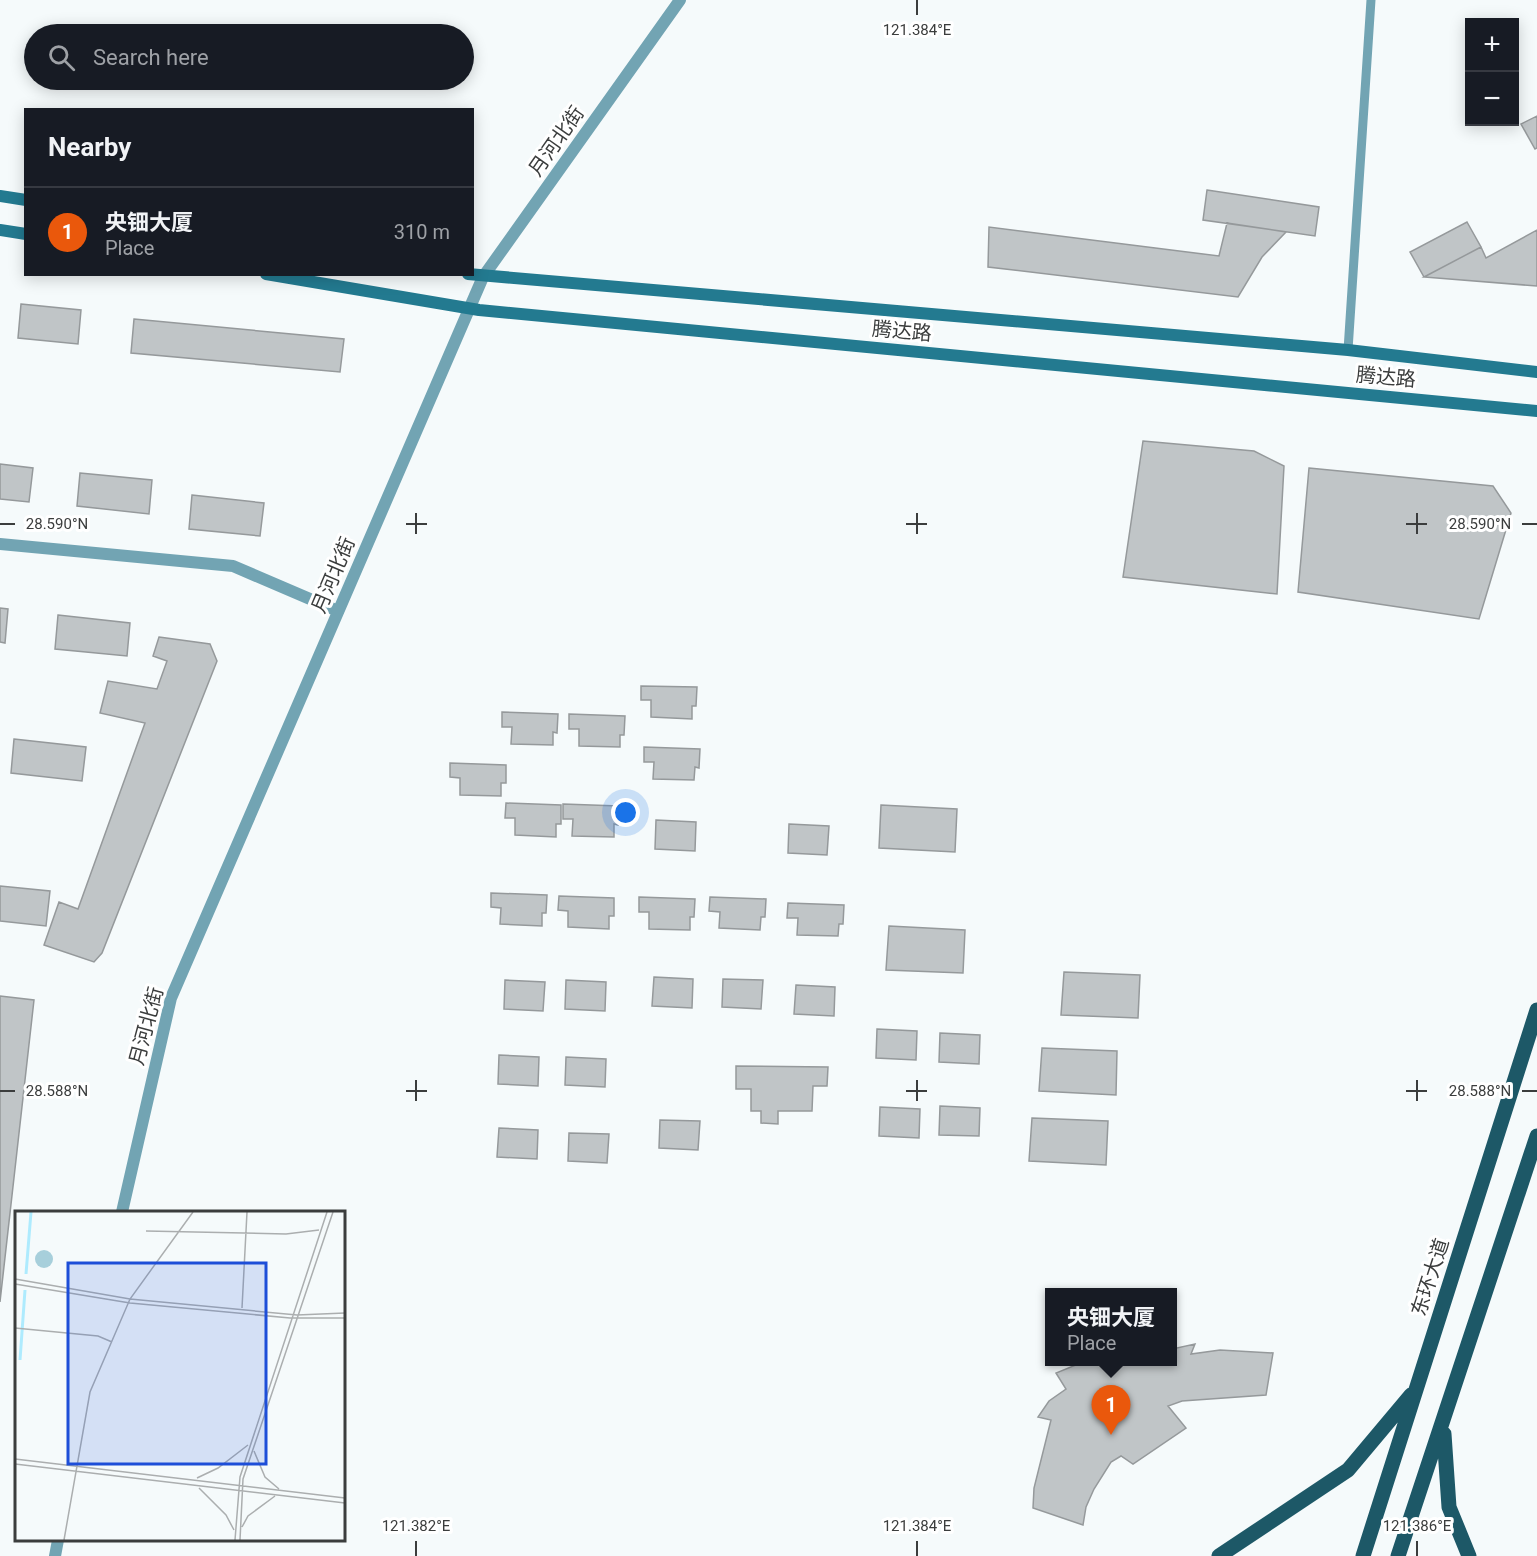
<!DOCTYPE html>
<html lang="en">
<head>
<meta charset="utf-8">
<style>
  :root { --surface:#171b24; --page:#20242c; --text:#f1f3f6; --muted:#9ea1a6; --line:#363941; --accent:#ea580c }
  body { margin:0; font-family:Roboto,"Noto Sans SC",sans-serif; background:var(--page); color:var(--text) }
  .controls { position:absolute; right:18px; top:18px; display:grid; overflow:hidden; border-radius:0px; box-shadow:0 3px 15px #0003 }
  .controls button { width:54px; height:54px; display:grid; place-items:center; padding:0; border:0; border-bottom:2px solid var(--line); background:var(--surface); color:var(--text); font:30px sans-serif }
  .you { position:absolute; left:626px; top:813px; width:21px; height:21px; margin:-15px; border:4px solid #fff; border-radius:50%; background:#1a73e8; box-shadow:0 0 0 9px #1a73e833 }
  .badge { display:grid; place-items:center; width:39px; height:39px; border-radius:50%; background:var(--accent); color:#fff; font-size:20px; font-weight:700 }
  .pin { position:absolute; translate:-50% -50px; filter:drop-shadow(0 2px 3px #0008) }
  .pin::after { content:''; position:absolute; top:32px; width:21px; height:18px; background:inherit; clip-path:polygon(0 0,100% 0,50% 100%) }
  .popup { position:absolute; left:1045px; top:1288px; width:132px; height:78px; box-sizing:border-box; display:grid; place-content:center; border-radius:0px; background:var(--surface); filter:drop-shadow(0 2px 4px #0005); font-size:20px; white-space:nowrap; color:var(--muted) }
  .popup b { font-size:22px; color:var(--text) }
  .popup::after { content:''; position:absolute; left:50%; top:100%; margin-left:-12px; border:12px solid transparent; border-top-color:var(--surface) }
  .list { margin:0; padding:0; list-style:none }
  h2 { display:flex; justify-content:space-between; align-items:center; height:78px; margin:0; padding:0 24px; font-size:26px }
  h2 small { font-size:20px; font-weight:400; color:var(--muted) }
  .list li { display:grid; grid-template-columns:39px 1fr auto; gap:18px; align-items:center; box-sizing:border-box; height:90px; padding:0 24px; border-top:2px solid var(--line) }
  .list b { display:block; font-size:22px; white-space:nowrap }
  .list p { margin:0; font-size:20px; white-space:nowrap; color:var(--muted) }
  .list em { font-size:20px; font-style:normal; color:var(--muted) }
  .icon { flex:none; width:33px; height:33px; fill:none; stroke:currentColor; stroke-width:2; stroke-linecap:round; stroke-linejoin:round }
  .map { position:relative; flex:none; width:1537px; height:1556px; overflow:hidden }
  .search { position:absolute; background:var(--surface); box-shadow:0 3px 15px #0003; left:24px; top:24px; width:450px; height:66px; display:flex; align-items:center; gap:15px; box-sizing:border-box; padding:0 21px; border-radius:33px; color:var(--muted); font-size:22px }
  .panel { position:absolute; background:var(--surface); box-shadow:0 3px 15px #0003; left:24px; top:108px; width:450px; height:168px; border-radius:0px }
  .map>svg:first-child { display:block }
</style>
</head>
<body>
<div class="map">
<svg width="1537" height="1556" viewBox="0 0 1537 1556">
  <rect width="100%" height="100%" fill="#f5fafb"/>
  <path fill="#c0c5c7" stroke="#95999b" stroke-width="1.5" d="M1537,116V148L1535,149L1521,124Z
    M1207,190L1319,207L1315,236L1203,220Z
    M1467,222L1481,247L1424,277L1410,252Z
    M1227,223L1286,232L1262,257L1238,297L988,267L989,227L1219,256Z
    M1537,230V286L1424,277L1481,247L1486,258Z
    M21,304L81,310L78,344L18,338Z
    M134,319L344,339L340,372L131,353Z
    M1143,441L1254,451L1284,466L1277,594L1123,577Z
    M0,464L33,468L29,502L0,499Z
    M1309,468L1493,486L1511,513L1479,619L1298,592Z
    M80,473L152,480L149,514L77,506Z
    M192,495L264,503L260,536L189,529Z
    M0,608L8,609L5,643L0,642Z
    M58,615L130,623L127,656L55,649Z
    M159,637L210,644L217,661L102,953L94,962L44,945L59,902L78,909L145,723L100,713L108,681L157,689L167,661L153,656Z
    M641,686L697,687L696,706H692V719L651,717V700H641Z
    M502,712L558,714L557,733L553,732V745L511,744L512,727H502Z
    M569,714L625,716L624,735H620V747L579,746V729H569Z
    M14,739L86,747L82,781L11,773Z
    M644,747L700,749L699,768L695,767L694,780L653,779L654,762H644Z
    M450,763L506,765V783H501V796L460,795V778L450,777Z
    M506,803L561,805V824H556V837L515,835V818H505Z
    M563,804L619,806L618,825L614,824V837L572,836L573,819H563Z
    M881,805L957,809L955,852L879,848Z
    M656,820L696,822L695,851L655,849Z
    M789,824L829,826L827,855L788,853Z
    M0,886L50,891L46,926L0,921Z
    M491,893L547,895L546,913H542V926L500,924L501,908L491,907Z
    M559,896L614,898V916H609V929L568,927V911L558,910Z
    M639,897L695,899L694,917H690V930L649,929V912H639Z
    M710,897L766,899L765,917H761L760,930L719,928L720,912L709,911Z
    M788,903L844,905L843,924H839L838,936L797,935L798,918H787Z
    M889,926L965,930L963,973L886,970Z
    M1064,972L1140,975L1138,1018L1061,1015Z
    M654,977L693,979L692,1008L652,1006Z
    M723,979L763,980L761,1009L722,1007Z
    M505,980L545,982L543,1011L504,1009Z
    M566,980L606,982L605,1011L565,1009Z
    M796,985L835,987L834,1016L794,1014Z
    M0,996L34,1000L0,1302Z
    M877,1029L917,1031L916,1060L876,1058Z
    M940,1033L980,1035L979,1064L939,1062Z
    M1042,1048L1117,1051L1116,1095L1039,1091Z
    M499,1055L539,1057L538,1086L498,1084Z
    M566,1057L606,1059L605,1087L565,1085Z
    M736,1066L828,1067L827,1086H813L812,1111H778V1124L761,1123V1111H751V1089H736Z
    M940,1106L980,1108L979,1136L939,1135Z
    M880,1107L920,1109L919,1138L879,1136Z
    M1032,1118L1108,1121L1106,1165L1029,1161Z
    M660,1120L700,1121L698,1150L659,1148Z
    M499,1128L538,1130L537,1159L497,1157Z
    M569,1133L609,1134L607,1163L568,1161Z
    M1195,1344L1191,1354L1220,1350L1273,1353L1266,1395L1182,1401L1168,1406L1186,1428L1133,1464L1121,1456L1111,1462L1094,1489L1086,1507L1083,1525L1033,1508L1034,1488L1051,1420L1038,1417L1049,1401L1066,1389L1056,1373L1083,1362H1172V1349Z"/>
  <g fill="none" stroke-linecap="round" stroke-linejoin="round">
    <path stroke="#72a4b3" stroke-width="9" d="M1348,350L1371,0"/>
    <path stroke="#72a4b3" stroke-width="12" d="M0,544L233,566L338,611"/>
    <path stroke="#72a4b3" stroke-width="12" d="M122,1212L171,998L483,277L680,0
      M55,1556L58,1540"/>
    <path stroke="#237a90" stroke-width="12" d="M0,196L26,200
      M0,230L26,234
      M266,274L479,310L1537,411
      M468,274L1348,350L1537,372"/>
    <path stroke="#1d5867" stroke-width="15" d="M1444,1434L1449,1507L1469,1556
      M1219,1556L1348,1470L1411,1395
      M1363,1556L1537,1010
      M1398,1556L1537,1136"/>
  </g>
  <path fill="none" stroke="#3b3d3d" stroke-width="2" d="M917,0V15M416,513V534M917,513V534M1417,513V534M0,524H15M406,524H427M906,524H927M1406,524H1427M1522,524H1537M416,1080V1101M917,1080V1101M1417,1080V1101M0,1091H15M406,1091H427M906,1091H927M1406,1091H1427M1522,1091H1537M416,1541V1556M917,1541V1556M1417,1541V1556"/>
  <g text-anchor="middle" stroke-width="6" stroke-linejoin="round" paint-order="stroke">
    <g font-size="20" fill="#3b3d3d" stroke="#fff">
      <text transform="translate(556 141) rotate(-55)" y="7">月河北街</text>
      <text transform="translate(902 331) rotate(5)" y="7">腾达路</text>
      <text transform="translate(1386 377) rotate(5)" y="7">腾达路</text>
      <text transform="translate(333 575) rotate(-67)" y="7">月河北街</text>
      <text transform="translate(146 1026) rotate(-75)" y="7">月河北街</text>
      <text transform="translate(1430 1277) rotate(-72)" y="7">东环大道</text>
    </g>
  </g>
  <g transform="translate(15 1211)">
    <rect width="330" height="330" fill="#f5fafb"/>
    <path d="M20 48a9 9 0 1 1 18 0a9 9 0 1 1-18 0Z" fill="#a7cfdb"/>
    <path fill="none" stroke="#aeebfe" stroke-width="3" d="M11,63L16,1M5,149L10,79"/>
    <path fill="none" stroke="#abaeaf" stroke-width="1.5" d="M131,20L271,23L304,19M0,68L115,88L282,104L330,102M0,73L115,92L275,107H330M227,97L232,1M0,117L83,125L97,131M239,240L250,266L264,278M0,248L330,287M0,253L330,292M182,267L203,257L233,234M184,277L211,304L219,319M227,316L233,305L260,285M49,329L75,181L115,88L178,1M220,329L225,266L312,1M225,329L228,268L318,1"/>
    <path fill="#1d4ed8" fill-opacity="0.15" stroke="#1d4ed8" stroke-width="3" d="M53,52H251V253H53Z"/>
    <rect width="330" height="330" fill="none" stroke="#3b3d3d" stroke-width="3"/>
  </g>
  <g font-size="15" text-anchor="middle" fill="#3b3d3d" stroke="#fff" stroke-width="6" stroke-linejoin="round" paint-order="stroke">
    <text x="917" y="35">121.384°E</text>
    <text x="57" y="529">28.590°N</text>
    <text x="1480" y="529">28.590°N</text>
    <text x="57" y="1096">28.588°N</text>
    <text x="1480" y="1096">28.588°N</text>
    <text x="416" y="1531">121.382°E</text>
    <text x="917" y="1531">121.384°E</text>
    <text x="1417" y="1531">121.386°E</text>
  </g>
</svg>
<div class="controls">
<button>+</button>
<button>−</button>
</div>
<div class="you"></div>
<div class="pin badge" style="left:1111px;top:1435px">1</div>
<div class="popup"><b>央钿大厦</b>Place</div>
<div class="search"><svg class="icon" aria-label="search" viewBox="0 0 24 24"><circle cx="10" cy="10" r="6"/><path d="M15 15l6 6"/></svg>Search here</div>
<section class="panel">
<h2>Nearby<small></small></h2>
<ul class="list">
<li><span class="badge">1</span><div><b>央钿大厦</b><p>Place</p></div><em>310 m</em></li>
</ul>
</section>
</div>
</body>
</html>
